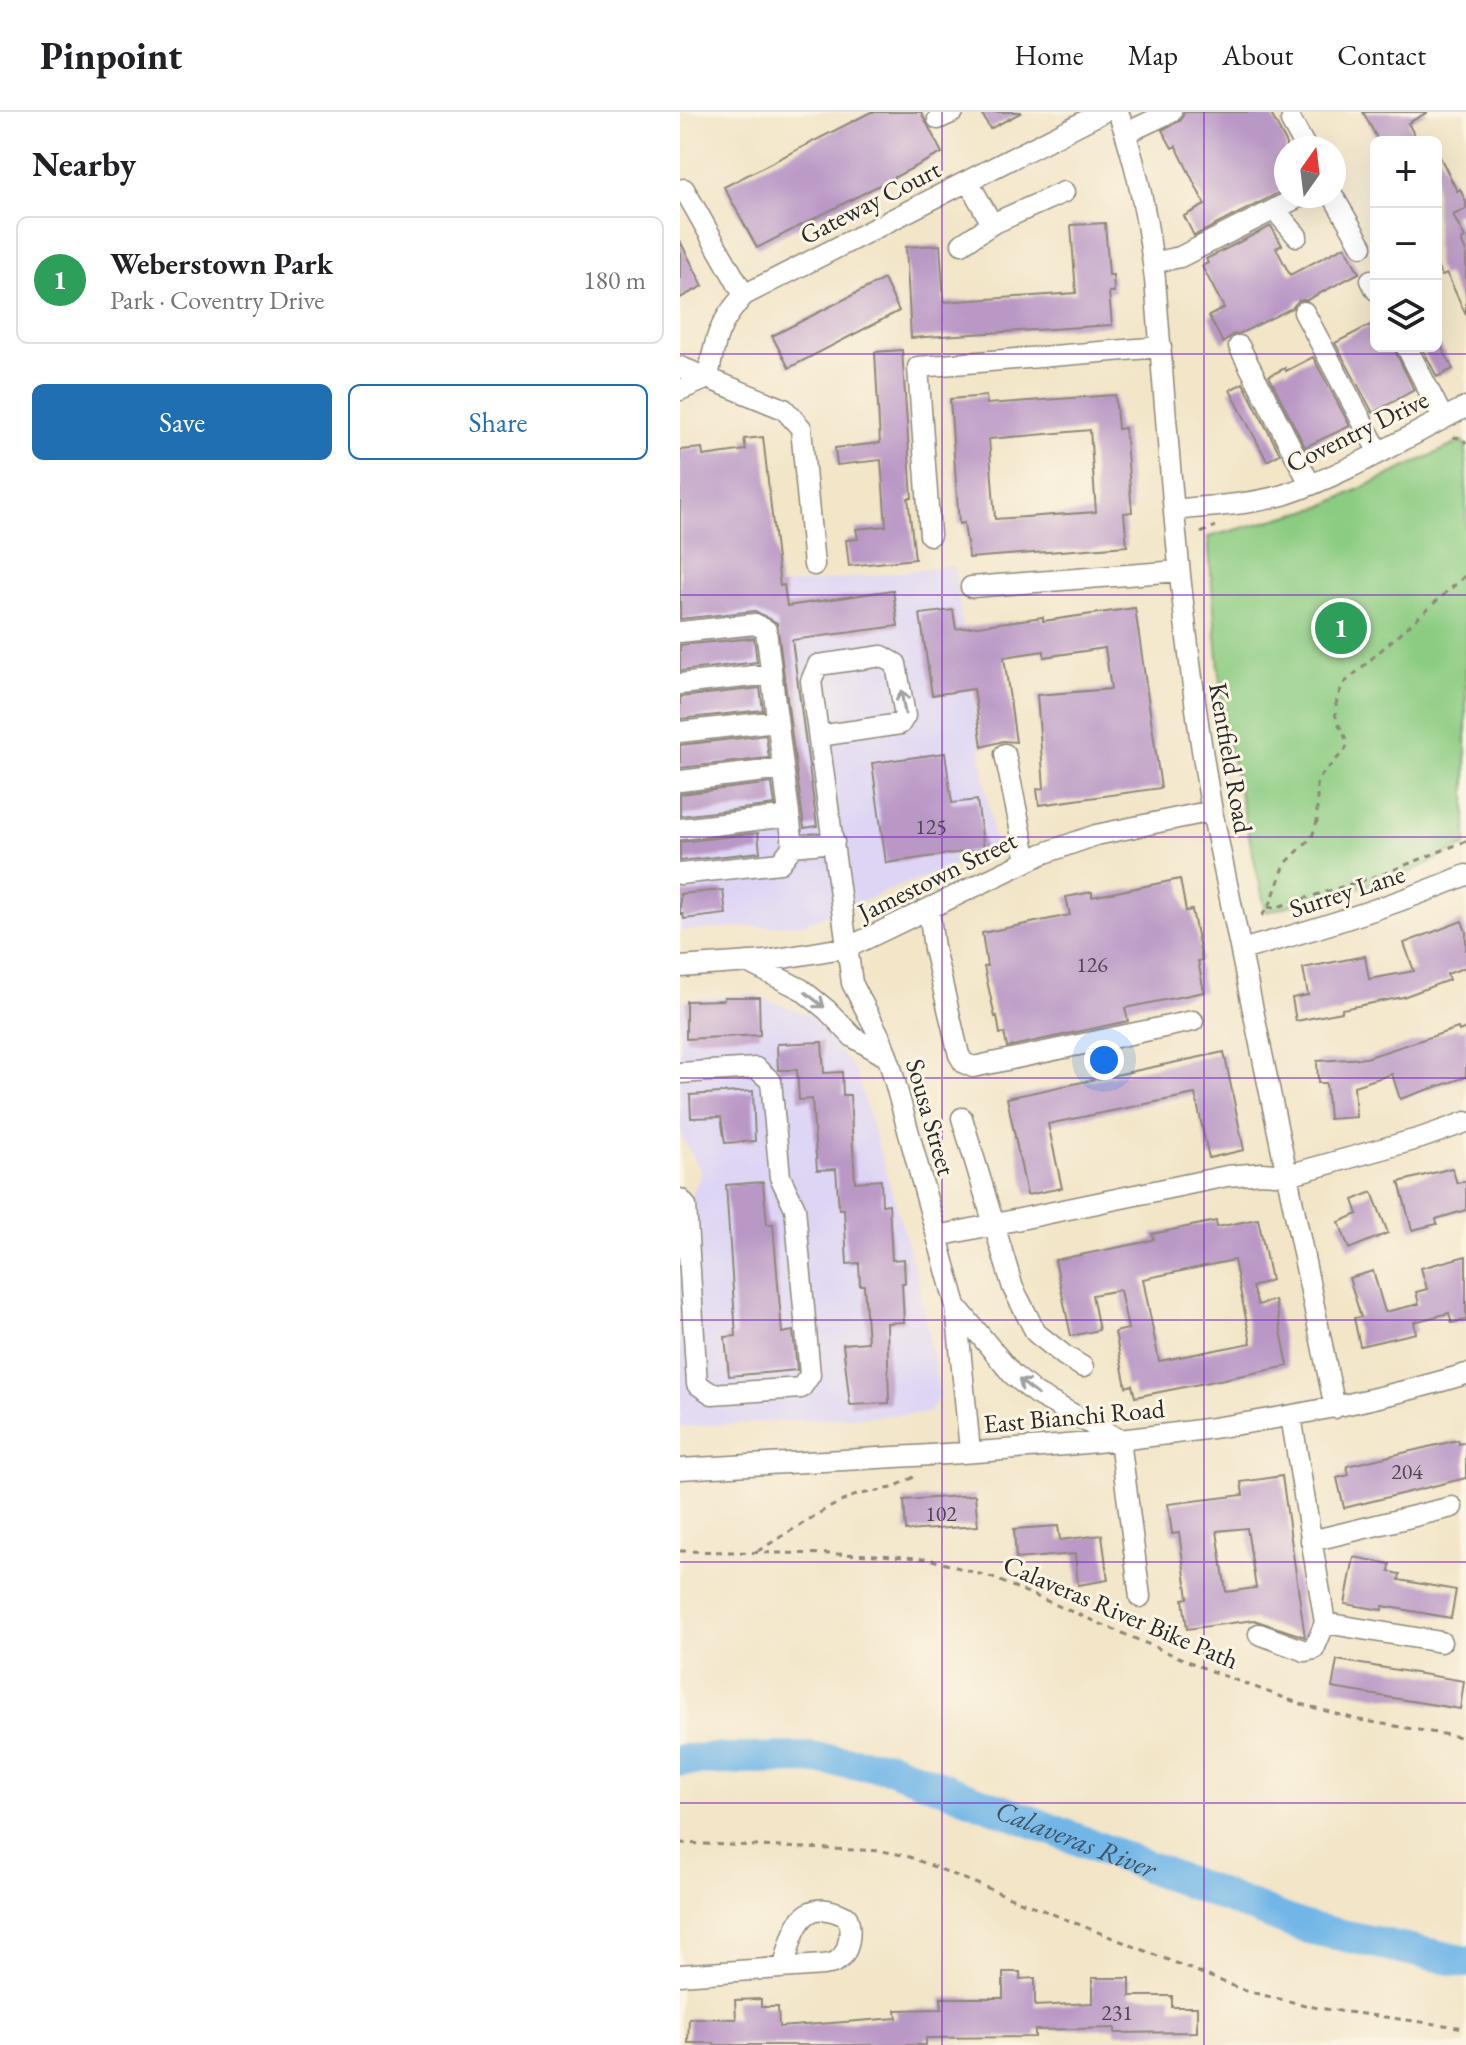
<!DOCTYPE html>
<html lang="en">
<head>
<meta charset="utf-8">
<style>
  :root { --surface:#fff; --page:#f6f6f6; --text:#202124; --muted:#757577; --line:#e0e0e0; --accent:#1f6fb2 }
  body { margin:0; font-family:"EB Garamond",serif; background:var(--page); color:var(--text) }
  .controls { position:absolute; right:24px; top:24px; display:grid; overflow:hidden; border-radius:12px; box-shadow:0 8px 32px #0002 }
  .controls button { width:72px; height:72px; display:grid; place-items:center; padding:0; border:0; border-bottom:2px solid var(--line); background:var(--surface); color:var(--text); font:40px sans-serif }
  .compass { position:absolute; left:594px; top:24px; width:72px; height:72px; border-radius:50%; background:var(--surface); box-shadow:0 8px 32px #0002; rotate:14deg }
  .you { position:absolute; left:424px; top:948px; width:28px; height:28px; margin:-20px; border:6px solid #fff; border-radius:50%; background:#1a73e8; box-shadow:0 0 0 12px #1a73e833 }
  .badge { display:grid; place-items:center; width:52px; height:52px; border-radius:50%; background:var(--accent); color:#fff; font-size:26px; font-weight:700 }
  .pin { position:absolute; translate:-50% -50%; border:4px solid #fff; box-shadow:0 2px 8px #0006 }
  .list { margin:0; padding:0; list-style:none }
  h2 { display:flex; justify-content:space-between; align-items:center; height:104px; margin:0; padding:0 32px; font-size:34px }
  h2 small { font-size:26px; font-weight:400; color:var(--muted) }
  .list li { display:grid; grid-template-columns:52px 1fr auto; gap:24px; align-items:center; box-sizing:border-box; height:128px; margin:0 16px 16px; padding:0 16px; border:2px solid var(--line); border-radius:12px }
  .list b { display:block; font-size:30px; white-space:nowrap }
  .list p { margin:0; font-size:26px; white-space:nowrap; color:var(--muted) }
  .list em { font-size:26px; font-style:normal; color:var(--muted) }
  .actions { display:flex; gap:16px; padding:24px 32px }
  .actions a { flex:1; padding:18px 0; border:2px solid var(--accent); border-radius:12px; text-align:center; font-size:28px; color:var(--accent) }
  .actions .main { background:var(--accent); color:#fff }
  .icon { flex:none; width:44px; height:44px; fill:none; stroke:currentColor; stroke-width:2; stroke-linecap:round; stroke-linejoin:round }
  .map { position:relative; flex:none; width:786px; height:1933px; overflow:hidden }
  header { display:flex; align-items:center; gap:48px; box-sizing:border-box; height:112px; padding:0 40px; background:var(--surface); border-bottom:2px solid var(--line) }
  header strong { font-size:38px }
  nav { display:flex; gap:44px; margin-inline-start:auto; font-size:28px }
  main { display:flex }
  aside { flex:1; background:var(--surface) }
  .map>svg:first-child { display:block }
</style>
</head>
<body>
<header>
<strong>Pinpoint</strong>
<nav><a>Home</a><a>Map</a><a>About</a><a>Contact</a></nav>
</header>
<main>
<aside>
<h2>Nearby<small></small></h2>
<ul class="list">
<li><span class="badge" style="background:#2e9e5b">1</span><div><b>Weberstown Park</b><p>Park · Coventry Drive</p></div><em>180 m</em></li>
</ul>
<div class="actions"><a class="main">Save</a><a>Share</a></div>
</aside>
<div class="map">
<svg width="786" height="1933" viewBox="0 0 786 1933">
  <rect width="100%" height="100%" fill="#fcf5e5"/>
  <filter id="ink" filterUnits="userSpaceOnUse"><feTurbulence type="fractalNoise" baseFrequency=".0125" numOctaves="2"/><feDisplacementMap in="SourceGraphic" scale="16" xChannelSelector="R" yChannelSelector="G"/><feConvolveMatrix kernelMatrix="1 2 1 2 8 2 1 2 1" color-interpolation-filters="sRGB"/></filter>
  <filter id="wash" filterUnits="userSpaceOnUse"><feTurbulence type="fractalNoise" baseFrequency=".006" numOctaves="4" result="noise"/><feDisplacementMap in="SourceGraphic" scale="32" xChannelSelector="R" yChannelSelector="G"/><feGaussianBlur stdDeviation="1.8" result="paint"/><feColorMatrix in="noise" values="0 0 0 0 0 0 0 0 0 0 0 0 0 0 0 0 0 1.4 0 .05"/><feComposite in="paint" operator="in"/></filter>
  <g filter="url(#wash)">
    <rect width="100%" height="100%" fill="#f2e5c8"/>
    <path fill="#ded5f5" d="M274,454L315,737L123,812L0,819V485Z
      M70,882L131,903L176,960L238,1167L260,1284L249,1301L0,1315V1094L8,1090L22,1061L0,1021V889Z"/>
    <path fill="#8ccc82" stroke="#5c7c56" stroke-width="2" d="M782,329L786,335V733L726,762L586,800L543,608L528,425L641,395Z"/>
    <g fill="none" stroke-linecap="round" stroke-linejoin="round">
      <path stroke="#71b6e7" stroke-width="32" id="s1" d="M0,1648L128,1646L210,1655L624,1815L786,1850"/>
    </g>
    <g id="blocks">
      <path fill="#ba98c6" fill-rule="evenodd" d="M191,0H241L262,41L77,136L44,75Z
        M301,0H342L310,17Z
        M504,0H590L606,30V77L514,124L504,104L525,93L496,34L492,36L482,18L501,8Z
        M683,0H748L728,11L738,30H699Z
        M756,37L777,79L780,77L786,90V97L773,103L785,126L781,128L786,140V203L767,162L762,164L756,152Z
        M425,111L429,163H433L434,180H429L432,213L231,226L226,135L260,133L264,190L396,181L391,113Z
        M591,114L602,133L596,136L610,163L665,134L679,161L627,188H619L612,196L561,221L552,223L543,231L529,204L544,196L522,154L528,151L526,147Z
        M0,129L23,174L0,186Z
        M204,167L219,199L109,256L92,224Z
        M696,210V234H713L734,278L693,301L655,231Z
        M741,234H761L773,257L757,265Z
        M222,238L232,386H228L235,447L169,454L166,428L178,427L176,417L206,414L201,348L157,353L155,336L200,331L195,240Z
        M633,245L670,314L625,335L589,264L605,256L606,259Z
        M563,271L600,342L587,349L550,278Z
        M435,283L438,317L445,316L452,400L444,401L447,434L289,446L284,411L279,412L270,287L306,284L307,292ZM410,318L416,400L315,407L309,327Z
        M83,325L100,474L104,473L107,494L213,478L218,514L112,528L137,714L124,716L97,511L75,499L0,507V338L22,336L23,344L66,338L64,327Z
        M455,496L481,676L359,693L357,677L364,676L357,583L431,577L425,536L364,545V539L324,545L336,630L323,629L302,635L294,577L252,583L240,502L273,498L276,517L363,505V509Z
        M74,526L77,550L0,559V533Z
        M80,576L83,598L0,607V585Z
        M86,623L89,646L0,656V633Z
        M265,641L272,691L297,688L304,737L206,751L192,651Z
        M92,671L95,693L0,704V682Z
        M78,721L80,740L0,749V730Z
        M500,767L506,799L512,798L522,848L518,849L524,880L445,896L448,909L327,935L324,921L320,922L317,904L315,905L304,855L307,854L302,821L390,803L386,785L412,780V785Z
        M43,778L46,802L4,807L3,802H0V782Z
        M782,809L786,820V855L767,862L769,868L723,885L662,897V900L616,909L612,886L628,883L623,856L685,844L689,867L734,859L724,831Z
        M44,885H79L80,923L6,927V889L44,888Z
        M778,916L779,919L786,916V965L720,987L712,962L674,974L676,1005L649,1007L646,971H638L637,949L686,946Z
        M142,930L144,961L162,960L163,983H170L175,1070L201,1068L202,1093L209,1092L212,1148L224,1147L225,1171H222L224,1210L207,1211L209,1291L170,1293L163,1232L188,1230L184,1173H180L179,1151L167,1152L164,1097H159L156,1057L137,1058L132,987L119,988L117,958H98L97,932Z
        M544,940L564,1038L529,1046L515,982L368,1012L382,1076L347,1083L327,986Z
        M73,979L75,1029L45,1031L41,1005L11,1006L10,983Z
        M772,1056L777,1071L786,1069V1098L756,1107L757,1112L732,1118L719,1070Z
        M83,1070L87,1112H93L102,1221L113,1219L117,1258L49,1264L45,1225L56,1224L46,1073Z
        M692,1080L708,1121L669,1137L659,1110L678,1102L673,1088Z
        M578,1107L591,1168L572,1175L578,1193L595,1188L608,1254L455,1285L452,1273L446,1275L435,1220L448,1217L440,1178L412,1183L419,1218L391,1224L375,1148L465,1130L474,1127L472,1122L536,1109L537,1115ZM554,1148L571,1231L479,1249L463,1167Z
        M786,1144V1208L772,1211L769,1201L734,1210L736,1221L680,1234L674,1206L681,1205L669,1166L693,1159L705,1200L739,1192L736,1180L747,1177L741,1156Z
        M778,1328L779,1332L786,1330V1366L664,1396L657,1366L669,1363L667,1354Z
        M602,1364L625,1525L574,1508L507,1517L503,1487L508,1486L499,1421L492,1422L488,1392L563,1383L561,1370ZM567,1416L576,1476L546,1480L537,1419Z
        M295,1383L298,1414L226,1419L224,1388Z
        M378,1414L380,1428L422,1423L428,1468L398,1473L395,1442L336,1447L334,1417Z
        M674,1445L710,1452L709,1460L720,1462L719,1468L776,1478L771,1506L703,1494L702,1498L665,1492Z
        M657,1548L784,1569L780,1597L652,1576Z
        M323,1860H340V1867L355,1866V1894L412,1891V1866H450V1884H492V1895H517V1920L435,1921V1916L355,1918V1925L246,1926V1933H34V1931H8L9,1906L56,1907L55,1888L81,1887V1895H98L99,1915L217,1906L216,1898L262,1897L261,1886H323Z"/>
    </g>
  </g>
  <g filter="url(#ink)">
    <use href="#blocks" fill-opacity="0" stroke="#8e887a" stroke-width="2"/>
    <g fill="none" stroke-linecap="round" stroke-linejoin="round">
      <defs>
        <path id="minor" d="M438,0C458,54 468,109 475,167C489,345 501,523 532,699L655,1296
          M258,7L273,0
          M611,9L626,36
          M446,21L491,0
          M4,77L64,183
          M653,84L682,134
          M595,98L617,124
          M312,112L384,80
          M282,132L312,112L288,69
          M473,151L500,145L621,84
          M691,168L696,178
          M624,200L698,339
          M559,234L630,372
          M726,234L763,306
          M0,255L104,297L121,316L134,453
          M28,266C35,228 37,213 64,183L423,0
          M0,278L28,266
          M494,398C530,394 568,393 603,383C663,364 730,323 786,295
          M250,423L238,255L481,235
          M291,475L499,459
          M0,520L75,512L86,518L113,734L100,751L0,762
          M0,572L91,562
          M0,620L97,609
          M139,624L220,612L225,604L216,552L202,544L138,553L131,569L172,871L201,927L210,952L276,1194L290,1339
          M325,642L347,749
          M0,669L103,657
          M0,717L109,704
          M113,734L154,730
          M249,797L254,837L279,943L284,951L293,955L513,909
          M561,838C638,817 713,794 786,763
          M67,850L121,877L147,898L173,925L207,945
          M0,855L85,849L169,835L362,742L416,723L532,699
          M0,961L76,956L91,969L100,1065L115,1096L130,1263L121,1276L32,1282L17,1272L6,1094L0,1087
          M282,1006L333,1176L356,1221L385,1244L403,1255
          M258,1124L547,1064L582,1061L608,1063L741,1026L786,1010
          M276,1194L332,1262L356,1282L440,1328L460,1485
          M611,1304L645,1511L761,1530
          M0,1357C263,1341 532,1338 786,1262
          M631,1429L772,1395
          M579,1522L625,1539L634,1537L645,1511
          M0,1863L143,1853C148,1852 153,1852 157,1849C170,1841 172,1818 167,1805C121,1781 113,1819 104,1855"/>
      </defs>
      <use href="#minor" stroke="#8e887a" stroke-width="23"/>
      <path stroke="#8e887a" stroke-width="3" stroke-dasharray="6 6" stroke-linecap="butt" d="M773,325L782,326L786,331
        M521,421L536,414
        M588,795L594,796L703,762L786,729
        M582,804L591,790L605,752L632,725L637,709V672L641,664L666,637C669,624 659,618 656,605C654,594 658,583 663,572L786,463
        M0,1439L202,1443L249,1447L313,1466L531,1559L621,1592L679,1608L786,1626
        M78,1439L146,1397L176,1383L212,1376L236,1364
        M0,1731L202,1739L227,1744L566,1879L638,1896L786,1916"/>
      <use href="#minor" stroke="#fff" stroke-width="20"/>
    </g>
    <defs><path id="oneway-shaft" d="M-6 0H5M1.5-3L5.5 0L1.5 3" fill="none" stroke-width="1.6" stroke-linecap="round" stroke-linejoin="round" transform="scale(2)"/></defs>
    <g stroke="#a0a0a0">
      <use href="#oneway-shaft" transform="translate(223 590) rotate(-100)"/>
      <use href="#oneway-shaft" transform="translate(135 888) rotate(38)"/>
      <use href="#oneway-shaft" transform="translate(348 1275) rotate(-141)"/>
    </g>
  </g>
  <path fill="none" stroke="#7b2cbf" stroke-width="2" stroke-opacity="0.55" d="M262,0V1933M524,0V1933M0,242H786M0,483H786M0,725H786M0,966H786M0,1208H786M0,1450H786M0,1691H786"/>
  <g text-anchor="middle" stroke-width="6" stroke-linejoin="round" paint-order="stroke">
    <g font-size="22" fill="#4f4652">
      <text x="251" y="722">125</text>
      <text x="412" y="860">126</text>
      <text x="727" y="1367">204</text>
      <text x="261" y="1409">102</text>
      <text x="437" y="1908">231</text>
    </g>
    <g font-size="26" fill="#2b2b2b" stroke="#fcf5e5">
      <text transform="translate(190 90) rotate(-27)" y="9">Gateway Court</text>
      <text transform="translate(677 319) rotate(-26)" y="9">Coventry Drive</text>
      <text transform="translate(551 646) rotate(80)" y="9">Kentfield Road</text>
      <text transform="translate(257 764) rotate(-26)" y="9">Jamestown Street</text>
      <text transform="translate(667 779) rotate(-18)" y="9">Surrey Lane</text>
      <text transform="translate(251 1005) rotate(74)" y="9">Sousa Street</text>
      <text transform="translate(394 1304) rotate(-5)" y="9">East Bianchi Road</text>
      <text transform="translate(441 1500) rotate(23)" y="9">Calaveras River Bike Path</text>
    </g>
    <g font-size="28" font-style="italic" fill="#405563" stroke="#fcf5e5">
      <text dy="10" stroke="none"><textPath href="#s1" startOffset="410">Calaveras River</textPath></text>
    </g>
  </g>
</svg>
<div class="controls">
<button>+</button>
<button>−</button>
<button><svg class="icon" aria-label="layers" viewBox="0 0 24 24"><path d="M12 4l9 5-9 5-9-5zM3 14l9 5 9-5"/></svg></button>
</div>
<svg class="compass" viewBox="-18 -18 36 36"><path d="M0-13l5 13h-10z" fill="#e53935"/><path d="M0 13l5-13h-10z" fill="#757577"/></svg>
<div class="you"></div>
<div class="pin badge" style="left:661px;top:516px;background:#2e9e5b">1</div>
</div>
</main>
</body>
</html>
